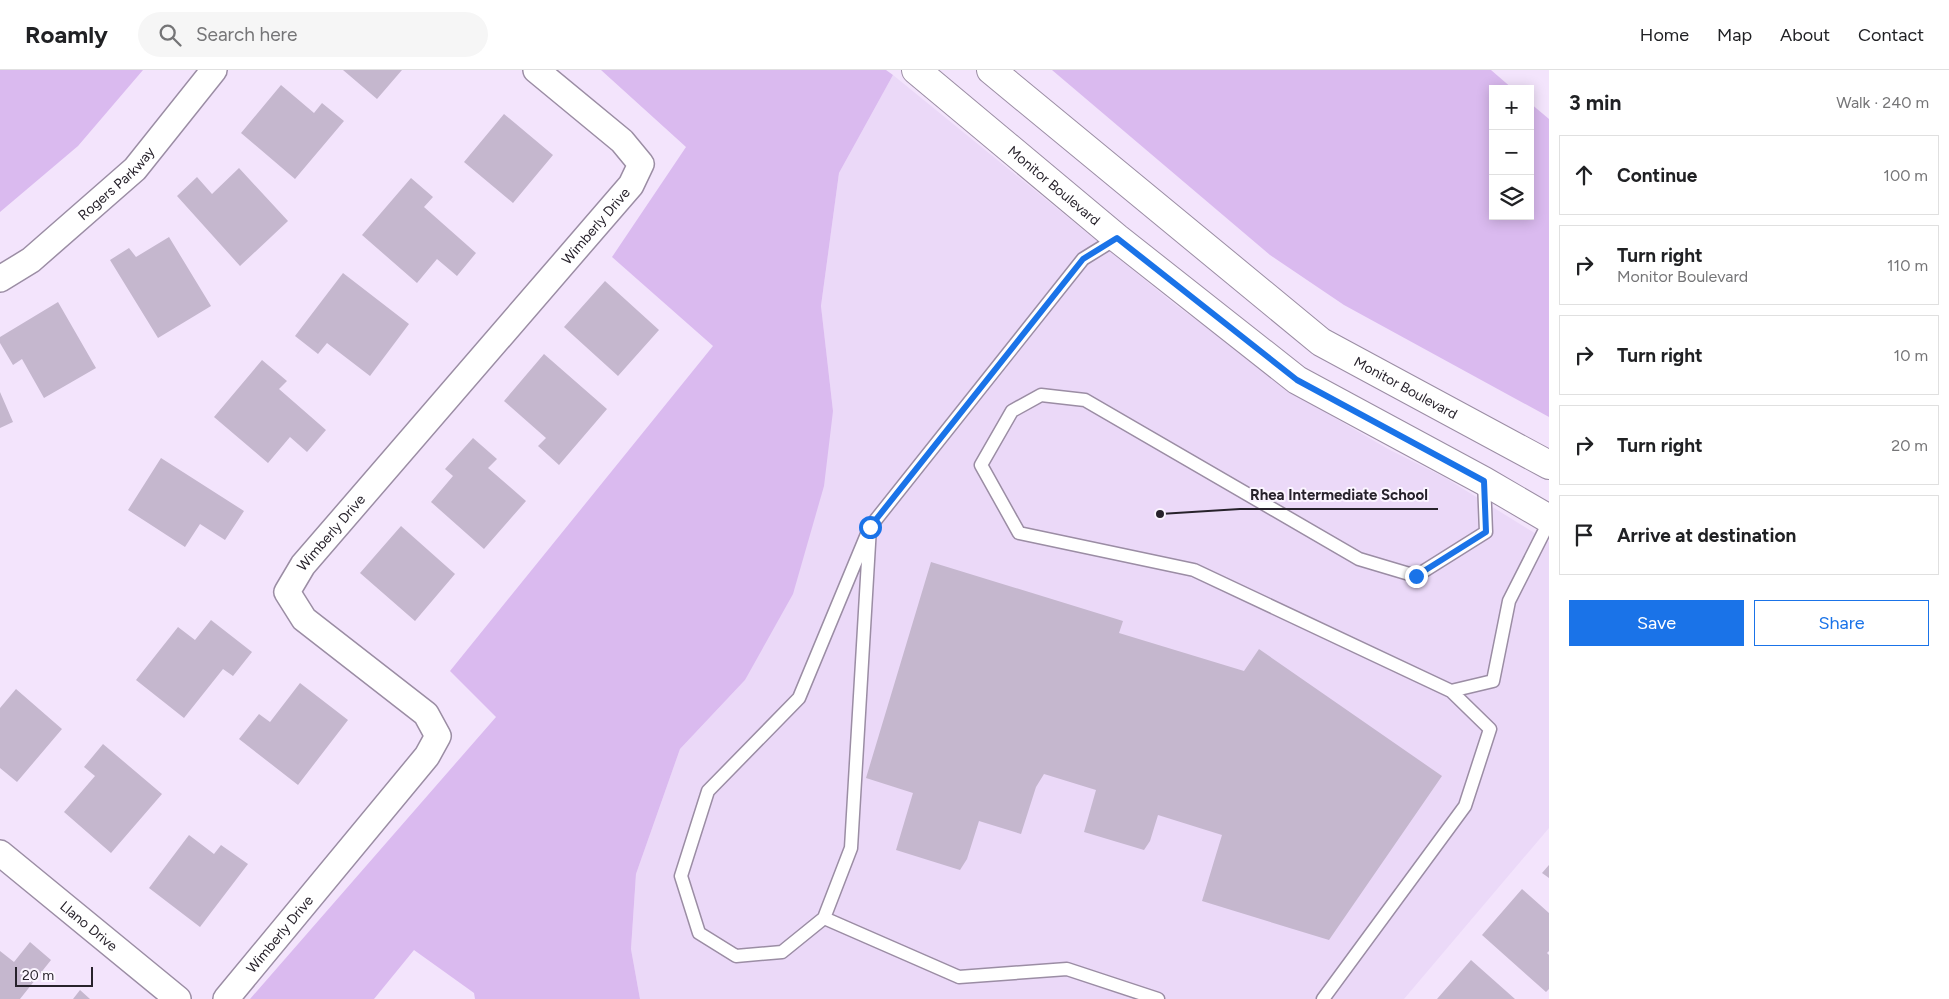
<!DOCTYPE html>
<html lang="en">
<head>
<meta charset="utf-8">
<style>
  :root { --surface:#fff; --page:#f6f6f6; --text:#202124; --muted:#757577; --line:#e0e0e0; --accent:#1a73e8 }
  body { margin:0; font-family:Figtree,sans-serif; background:var(--page); color:var(--text) }
  .controls { position:absolute; right:15px; top:15px; display:grid; overflow:hidden; border-radius:0px; box-shadow:0 2px 12px #0003 }
  .controls button { width:45px; height:45px; display:grid; place-items:center; padding:0; border:0; border-bottom:1px solid var(--line); background:var(--surface); color:var(--text); font:25px sans-serif }
  .scale { position:absolute; left:15px; bottom:12px; width:78px; box-sizing:border-box; padding-left:5px; border:2px solid #27222b; border-top:0; font-size:14px; line-height:18px; white-space:nowrap; color:#27222b; -webkit-text-stroke:4px #fbf5ff; paint-order:stroke }
  .stop { position:absolute; width:15px; height:15px; margin:-11px; border:4px solid #1a73e8; border-radius:50%; background:#fff }
  .stop.end { background:#1a73e8; border-color:#fff; box-shadow:0 1px 5px #0008 }
  .list { margin:0; padding:0; list-style:none }
  h2 { display:flex; justify-content:space-between; align-items:center; height:65px; margin:0; padding:0 20px; font-size:21px }
  h2 small { font-size:16px; font-weight:400; color:var(--muted) }
  .list li { display:grid; grid-template-columns:32px 1fr auto; gap:15px; align-items:center; box-sizing:border-box; height:80px; margin:0 10px 10px; padding:0 10px; border:1px solid var(--line); border-radius:0px }
  .list b { display:block; font-size:19px; white-space:nowrap }
  .list p { margin:0; font-size:16px; white-space:nowrap; color:var(--muted) }
  .list em { font-size:16px; font-style:normal; color:var(--muted) }
  .actions { display:flex; gap:10px; padding:15px 20px }
  .actions a { flex:1; padding:11px 0; border:1px solid var(--accent); border-radius:0px; text-align:center; font-size:18px; color:var(--accent) }
  .actions .main { background:var(--accent); color:#fff }
  .icon { flex:none; width:28px; height:28px; fill:none; stroke:currentColor; stroke-width:2; stroke-linecap:round; stroke-linejoin:round }
  .map { position:relative; flex:none; width:1549px; height:929px; overflow:hidden }
  header { display:flex; align-items:center; gap:30px; box-sizing:border-box; height:70px; padding:0 25px; background:var(--surface); border-bottom:1px solid var(--line) }
  header strong { font-size:24px }
  nav { display:flex; gap:28px; margin-inline-start:auto; font-size:18px }
  .search { width:350px; height:45px; background:var(--page); display:flex; align-items:center; gap:12px; box-sizing:border-box; padding:0 18px; border-radius:28px; color:var(--muted); font-size:19px }
  main { display:flex }
  aside { flex:1; background:var(--surface) }
  .map>svg:first-child { display:block }
</style>
</head>
<body>
<header>
<strong>Roamly</strong>
<div class="search"><svg class="icon" aria-label="search" viewBox="0 0 24 24"><circle cx="10" cy="10" r="6"/><path d="M15 15l6 6"/></svg>Search here</div>
<nav><a>Home</a><a>Map</a><a>About</a><a>Contact</a></nav>
</header>
<main>
<div class="map">
<svg width="1549" height="929" viewBox="0 0 1549 929">
  <rect width="100%" height="100%" fill="#f3e4fc"/>
  <path fill="#ebd9f8" d="M893,5L1177,236L1290,317L1330,345L1388,379L1444,407L1549,472V758L1404,929H640L631,879L636,804L680,679L745,610L833,341L821,236L839,103Z"/>
  <path fill="#dabaef" d="M0,0H143L78,76L0,142Z
    M601,0H886L893,5L839,103L821,236L833,341L824,416L793,524L745,610L680,679L636,804L631,879L640,929H475L474,923L414,880L374,929H250L496,647L450,601L713,276L612,187L686,77Z
    M1052,0H1491L1513,19H1493V146H1530V33L1549,49V347L1344,235L1270,185Z"/>
  <path fill="#c5b7ce" d="M343,0H402L377,29Z
    M281,15L314,43L322,33L344,51L295,109L241,63Z
    M504,44L553,85L513,133L464,92Z
    M239,98L288,151L240,196L177,126L197,107L212,124Z
    M411,108L433,127L424,137L476,183L457,206L437,189L417,213L362,165Z
    M169,167L211,236L158,268L110,190L129,178L136,187Z
    M343,203L409,254L370,306L327,273L318,284L295,266Z
    M605,211L659,260L618,306L564,257Z
    M58,232L96,298L44,328L22,289L13,295L0,273V267Z
    M544,284L607,339L559,395L538,376L546,368L504,331Z
    M262,290L287,311L279,319L326,360L307,382L290,367L268,393L214,347Z
    M0,322L13,352L0,358Z
    M473,368L497,389L488,398L526,431L484,479L431,432L453,406L445,399Z
    M161,388L244,441L225,470L200,454L185,477L128,440Z
    M401,456L455,504L415,551L360,503Z
    M931,492L1123,551L1119,563L1244,601L1259,579L1442,706L1329,870L1202,831L1222,765L1158,745L1150,771L1144,780L1084,762L1096,720L1044,704L1036,717L1021,764L979,751L967,789L960,800L896,780L913,723L866,708Z
    M211,550L252,582L233,606L223,599L184,648L136,610L178,557L195,570Z
    M300,613L348,650L298,715L239,669L259,644L270,652Z
    M16,619L62,659L17,712L0,698V638Z
    M103,674L162,724L111,783L64,742L95,706L84,697Z
    M189,765L214,784L221,775L248,794L200,857L149,818Z
    M1549,795V808L1542,803Z
    M1522,819L1549,843V881L1547,883L1549,885V919L1546,922L1482,865Z
    M30,872L51,890L20,929H0V881L14,892Z
    M1471,890L1515,929H1437Z
    M80,920L90,929H73Z"/>
  <g fill="none" stroke-linecap="round" stroke-linejoin="round">
    <defs>
      <path id="service" d="M1484,411L1486,462L1416,506L1359,489L1085,330L1041,325L1012,341L981,395L1019,463L1194,500L1451,621L1493,611L1509,531L1549,452
        M870,457L851,778L824,848L782,882L736,886L699,863L681,806L708,721L799,628L870,457L1083,189L1117,168
        M824,848L959,907L1067,899L1158,929
        M1323,929L1465,736L1490,659L1451,621"/>
      <g id="minor">
        <path id="s1" d="M0,209L31,190L135,99L214,0"/>
        <path id="s2" d="M0,783L178,929"/>
        <path id="s3" d="M226,929L427,686L438,666L426,644L304,549L287,522L303,495L631,115L641,94L622,71L536,0"/>
      </g>
      <g id="tertiary">
        <path id="s4" d="M916,0L1117,168L1297,310L1484,411L1549,449"/>
        <path id="s5" d="M991,0L1321,272L1549,395"/>
      </g>
    </defs>
    <use href="#service" stroke="#9b8da4" stroke-width="15"/>
    <use href="#minor" stroke="#9b8da4" stroke-width="28"/>
    <use href="#tertiary" stroke="#9b8da4" stroke-width="30"/>
    <use href="#service" stroke="#fff" stroke-width="12"/>
    <use href="#minor" stroke="#fff" stroke-width="25"/>
    <use href="#tertiary" stroke="#fff" stroke-width="28"/>
  </g>
  <g fill="none" stroke-linecap="round" stroke-linejoin="round">
    <path stroke="#1a73e8" stroke-width="6" d="M870,457L1083,189L1117,168L1297,310L1484,411L1486,462L1416,506"/>
  </g>
  <g text-anchor="middle" stroke-width="4" stroke-linejoin="round" paint-order="stroke">
    <g font-size="14" fill="#27222b" stroke="#fbf5ff">
      <text dy="5" stroke="none"><textPath href="#s1" startOffset="151">Rogers Parkway</textPath></text>
      <text dy="5" stroke="none"><textPath href="#s4" startOffset="180">Monitor Boulevard</textPath></text>
      <text dy="5" stroke="none"><textPath href="#s3" startOffset="1029">Wimberly Drive</textPath></text>
      <text dy="5" stroke="none"><textPath href="#s5" startOffset="524">Monitor Boulevard</textPath></text>
      <text dy="5" stroke="none"><textPath href="#s3" startOffset="624">Wimberly Drive</textPath></text>
      <text dy="5" stroke="none"><textPath href="#s2" startOffset="115">Llano Drive</textPath></text>
      <text dy="5" stroke="none"><textPath href="#s3" startOffset="84">Wimberly Drive</textPath></text>
    </g>
  </g>
  <path fill="none" stroke="#27222b" stroke-width="2" d="M1160 444L1240 439H1438"/>
  <circle fill="#27222b" stroke="#fbf5ff" stroke-width="2" cx="1160" cy="444" r="5"/>
  <g font-size="15" text-anchor="middle" font-weight="bold" fill="#27222b" stroke="#fbf5ff" stroke-width="4" stroke-linejoin="round" paint-order="stroke">
    <text x="1339" y="430">Rhea Intermediate School</text>
  </g>
</svg>
<div class="controls">
<button>+</button>
<button>−</button>
<button><svg class="icon" aria-label="layers" viewBox="0 0 24 24"><path d="M12 4l9 5-9 5-9-5zM3 14l9 5 9-5"/></svg></button>
</div>
<div class="scale">20 m</div>
<div class="stop" style="left:870px;top:457px"></div>
<div class="stop end" style="left:1416px;top:506px"></div>
</div>
<aside>
<h2>3 min<small>Walk · 240 m</small></h2>
<ul class="list">
<li><svg class="icon" aria-label="ahead" viewBox="0 0 24 24"><path d="M12 20V5M6 11l6-6 6 6"/></svg><div><b>Continue</b></div><em>100 m</em></li>
<li><svg class="icon" aria-label="right" viewBox="0 0 24 24"><path d="M7 20v-9h11M14 6l5 5-5 5"/></svg><div><b>Turn right</b><p>Monitor Boulevard</p></div><em>110 m</em></li>
<li><svg class="icon" aria-label="right" viewBox="0 0 24 24"><path d="M7 20v-9h11M14 6l5 5-5 5"/></svg><div><b>Turn right</b></div><em>10 m</em></li>
<li><svg class="icon" aria-label="right" viewBox="0 0 24 24"><path d="M7 20v-9h11M14 6l5 5-5 5"/></svg><div><b>Turn right</b></div><em>20 m</em></li>
<li><svg class="icon" aria-label="arrive" viewBox="0 0 24 24"><path d="M6 21V4h12l-3 4 3 4H6"/></svg><div><b>Arrive at destination</b></div></li>
</ul>
<div class="actions"><a class="main">Save</a><a>Share</a></div>
</aside>
</main>
</body>
</html>
